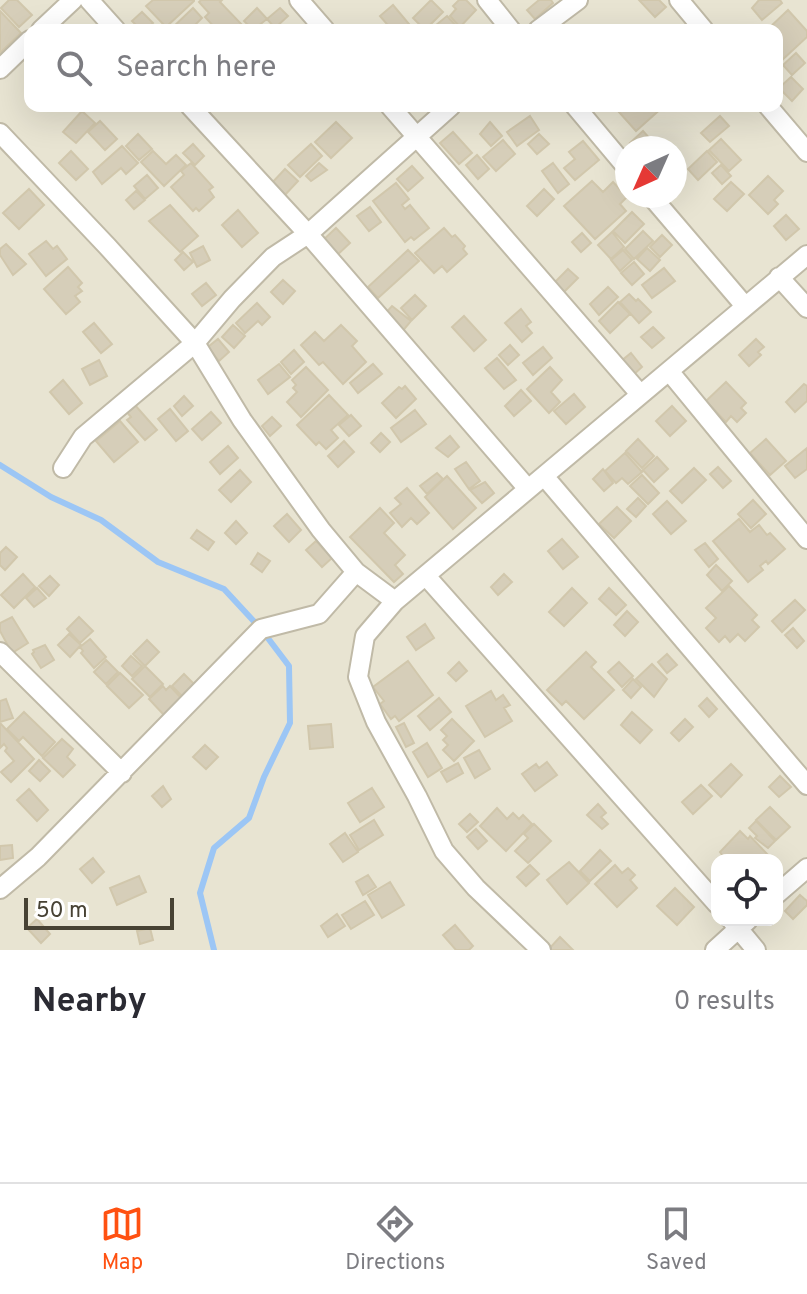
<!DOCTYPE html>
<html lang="en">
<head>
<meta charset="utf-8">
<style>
  :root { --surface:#fff; --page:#f2f2f3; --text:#2b2b33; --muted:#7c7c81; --line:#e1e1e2; --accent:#ff5111 }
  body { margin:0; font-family:Overpass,sans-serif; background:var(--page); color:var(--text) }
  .controls { position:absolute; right:24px; bottom:24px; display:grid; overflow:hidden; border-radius:16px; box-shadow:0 8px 32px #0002 }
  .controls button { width:72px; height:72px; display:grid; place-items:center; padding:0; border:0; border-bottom:2px solid var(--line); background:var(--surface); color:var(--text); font:40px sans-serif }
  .compass { position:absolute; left:615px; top:136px; width:72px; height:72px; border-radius:50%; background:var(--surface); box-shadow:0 8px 32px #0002; rotate:225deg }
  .scale { position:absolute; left:24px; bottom:20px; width:150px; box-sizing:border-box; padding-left:8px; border:4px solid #474234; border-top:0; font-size:22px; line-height:28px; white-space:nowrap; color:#474234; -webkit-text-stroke:6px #fff; paint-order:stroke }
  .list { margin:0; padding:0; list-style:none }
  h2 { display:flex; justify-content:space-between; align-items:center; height:104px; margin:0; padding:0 32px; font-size:34px }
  h2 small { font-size:26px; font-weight:400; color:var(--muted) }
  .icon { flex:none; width:44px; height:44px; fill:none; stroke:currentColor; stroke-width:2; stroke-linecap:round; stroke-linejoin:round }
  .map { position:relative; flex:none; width:807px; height:950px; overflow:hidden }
  .search { position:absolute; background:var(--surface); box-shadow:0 8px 32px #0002; left:24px; right:24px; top:24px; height:88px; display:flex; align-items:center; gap:20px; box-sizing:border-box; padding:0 28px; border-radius:16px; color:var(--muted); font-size:30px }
  .sheet { height:232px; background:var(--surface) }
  nav { display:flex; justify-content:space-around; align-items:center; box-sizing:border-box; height:112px; border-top:2px solid var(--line); background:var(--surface); font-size:22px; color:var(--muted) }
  nav a { display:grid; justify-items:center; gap:4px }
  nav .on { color:var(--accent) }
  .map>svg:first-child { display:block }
</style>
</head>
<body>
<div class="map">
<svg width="807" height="950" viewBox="0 0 807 950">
  <rect width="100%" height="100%" fill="#f4f1e5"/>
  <path fill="#e8e4d2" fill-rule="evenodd" d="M0,0H807V950H0ZM30,30H777V106H30ZM627,148H675V196H627ZM717,860H777V920H717Z"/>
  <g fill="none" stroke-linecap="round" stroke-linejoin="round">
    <path stroke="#9cc6f5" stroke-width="6" d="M0,465L51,497L101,520L158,562L224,589L261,629L289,666L290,723L264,777L249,818L214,848L200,893L214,950"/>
  </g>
  <path fill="#d6ceb9" stroke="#d1c7ac" stroke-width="2" d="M9,0H17L32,15L19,27L1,8Z
    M153,0H194V1L166,27L146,6Z
    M201,0H222L220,2L246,29L217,30L205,17L209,13L199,2Z
    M431,0L443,12L425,30L413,18Z
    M459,0H466L476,10L460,27L450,16L456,9L453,6Z
    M539,0H551L553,3L535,19L527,10Z
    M639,0H659L666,7L655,17Z
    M759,0H780L782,3L762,20L752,8Z
    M393,5L414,30H392L380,16Z
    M193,8L202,18L190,30H170Z
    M257,8L267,19L253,30L244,21Z
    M280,8L288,16L275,28L267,19Z
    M788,10L807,31V37L781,61L777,57V30H767Z
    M0,11L21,33L0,53Z
    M142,12L153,23L146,30H141L132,21Z
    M447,16L458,28L430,30Z
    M796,53L805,63L792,75L783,65Z
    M791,77L803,89L792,101L779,88Z
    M626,106H664L636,131L619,112Z
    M82,111L95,123L76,143L63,132Z
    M530,116L539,130L517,146L507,132Z
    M720,116L729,126L710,142L701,133Z
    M100,121L117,139L105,150L88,132Z
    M336,122L352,138L331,158L315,142Z
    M490,122L502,136L491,146L480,134Z
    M643,131L658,148H635L630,143Z
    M453,132L472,153L459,164L440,143Z
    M138,134L152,149L139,160L126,146Z
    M539,134L549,144L537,154L528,144Z
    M721,139L741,160L729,171L709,150Z
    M503,140L515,154L496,171L483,157Z
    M583,141L599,160L575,180L564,168L575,159L569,152Z
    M193,144L204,156L195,165L183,153Z
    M311,144L322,156L300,177L288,165Z
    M122,146L138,163L126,174L121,168L102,184L93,172Z
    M71,151L88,169L76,180L59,163Z
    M153,151L166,164L176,155L186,165L164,186L141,162Z
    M707,151L717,162L698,180L688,169Z
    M477,155L489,169L478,179L466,165Z
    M191,163L213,187L209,190L214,197L199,211L196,208L193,211L171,187L184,175L181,171Z
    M319,163L327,170L311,181L306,176Z
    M553,163L569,184L558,193L542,171Z
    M721,165L731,176L722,184L712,173Z
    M412,166L423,178L408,191L397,179Z
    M285,169L298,181L283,197L270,185Z
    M147,175L158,188L145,199L134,186Z
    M768,176L783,191L774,200L778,204L768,214L749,195Z
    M592,181L603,192L613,182L627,197L620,204L626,211L595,239L564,206Z
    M731,182L744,194L727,211L714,199Z
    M396,183L409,199L402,205L405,209L410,205L429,228L414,240L411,237L405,242L373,201Z
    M29,189L44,205L19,229L3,213Z
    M544,189L554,199L537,216L527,206Z
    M136,191L145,200L134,209L126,200Z
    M170,205L198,236L180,252L149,221Z
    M370,207L381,222L369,231L357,216Z
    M238,210L258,233L242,247L222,225Z
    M632,212L644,224L625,243L613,231Z
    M786,215L799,229L786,240L774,226Z
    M336,228L350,243L334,258L320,243Z
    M444,228L452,237L455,235L465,246L463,249L467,254L447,272L442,266L434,273L415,253Z
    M643,231L653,241L634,259L625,249Z
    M612,232L624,247L611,259L598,245Z
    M582,233L591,243L581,252L572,242Z
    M662,235L672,245L660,257L650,247Z
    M46,241L53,249L57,246L67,259L46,276L29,254Z
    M6,244L26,264L13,275L0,255V249Z
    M203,246L210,260L197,267L190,253Z
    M647,248L660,260L650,271L637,259Z
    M408,250L419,261L378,298L368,287Z
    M623,250L632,260L620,271L611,260Z
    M183,252L193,262L184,270L175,260Z
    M634,262L644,274L632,285L621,273Z
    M68,267L82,283L78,287L82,291L75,296L80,302L66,314L44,289Z
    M664,268L675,281L652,298L642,285Z
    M568,269L578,278L562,294L553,284Z
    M283,280L295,291L283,304L271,292Z
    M206,283L216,295L202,306L192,294Z
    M608,287L618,297L599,315L590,304Z
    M629,294L636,301L638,299L651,312L639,323L620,302Z
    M415,295L426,306L412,320L401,308Z
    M618,302L630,314L610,333L599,321Z
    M257,303L270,317L262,325L258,321L245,333L236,323Z
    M392,306L411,321L401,333L383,316Z
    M521,309L531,322L526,326L532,333L522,342L505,323Z
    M464,316L486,340L474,351L452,327Z
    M94,323L112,344L101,353L83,332Z
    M233,325L245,336L234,348L222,337Z
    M341,325L357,341L352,346L366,362L343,384L323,362L319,365L301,345L315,332L324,341Z
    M653,327L664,338L652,348L641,337Z
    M218,339L229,352L219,361L208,347Z
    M756,339L764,347L758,352L761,355L749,366L739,355Z
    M510,345L519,355L508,365L499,355Z
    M543,347L552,358L533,375L523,363Z
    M294,350L304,362L291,374L281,362Z
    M631,353L642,367L632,376L620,362Z
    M497,358L516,380L504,389L485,368Z
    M99,360L107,376L90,385L82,369Z
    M279,364L290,377L268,394L258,380Z
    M373,364L382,374L358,393L350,383Z
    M306,367L328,390L301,417L287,402L297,392L293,388L296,385L292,380Z
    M550,367L562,380L551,392L560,402L549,413L527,389Z
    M63,380L82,403L69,414L50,392Z
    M726,382L746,403L741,408L746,413L737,422L731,416L726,422L706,401Z
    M804,384L807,386V401L795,412L786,402Z
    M405,386L416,399L396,418L382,403L399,387L402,389Z
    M521,390L531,401L514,416L505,406Z
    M574,394L585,407L566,424L554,411Z
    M329,395L348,415L331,430L338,438L326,449L319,442L316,445L297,425Z
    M184,396L193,406L182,416L174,406Z
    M134,404L157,430L145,440L127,420L131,417L126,411Z
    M672,406L686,421L670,436L656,421Z
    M170,409L188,431L176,441L158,419Z
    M415,410L426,424L401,442L391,428Z
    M211,412L221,423L202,440L192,429Z
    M351,415L361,426L349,436L339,425Z
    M272,417L281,426L270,436L262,426Z
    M120,421L138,442L114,462L96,441Z
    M381,433L390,442L380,452L371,443Z
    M450,436L459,447L448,457L436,448Z
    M638,439L654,456L642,468L626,451Z
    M766,439L786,461L770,475L750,453Z
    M344,441L354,452L338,467L328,456Z
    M228,446L238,458L220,474L210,462Z
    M807,448V469L795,478L785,466Z
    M625,453L642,472L628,484L622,478L616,483L605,471Z
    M657,457L668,469L654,482L643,470Z
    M466,462L480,481L469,489L455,469Z
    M718,467L731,481L723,488L710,474Z
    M694,468L706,480L682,503L670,491Z
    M603,469L613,483L604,491L593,479Z
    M240,470L251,482L231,502L219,490Z
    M437,473L443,479L427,494L420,486Z
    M642,475L659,493L648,504L630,486Z
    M447,476L476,508L453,529L425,497Z
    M485,482L494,493L482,503L470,490Z
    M407,488L429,513L417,524L411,518L402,527L390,513L401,504L395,498Z
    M638,498L646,506L636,517L627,509Z
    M753,500L766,514L751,528L738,514Z
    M667,501L686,521L671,534L653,514Z
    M617,507L631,521L614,538L599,524Z
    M380,508L394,523L384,533L405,555L395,565L403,574L394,582L350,537Z
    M287,514L301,530L289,542L274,526Z
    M739,519L750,532L759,525L767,535L770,533L785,549L768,564L766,561L760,566L763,570L748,582L713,541Z
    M236,521L247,533L236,544L225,533Z
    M197,530L214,542L208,550L191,538Z
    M562,539L578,557L563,569L548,551Z
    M316,541L332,558L322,567L306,550Z
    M705,543L718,559L709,567L695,550Z
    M6,547L17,557L5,570L0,565V553Z
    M258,553L270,561L262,572L251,564Z
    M716,565L732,581L722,591L707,575Z
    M23,574L35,587L14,608L1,595Z
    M504,574L512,582L498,595L491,587Z
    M50,576L59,585L49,596L39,586Z
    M729,586L757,615L752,620L759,627L745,641L738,634L730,642L725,636L719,642L706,628L716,618L706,608Z
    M37,588L46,598L34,607L26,598Z
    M572,588L587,603L564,626L549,612Z
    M609,588L626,605L616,615L599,599Z
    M795,600L805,610L782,632L772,621Z
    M627,611L638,622L625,636L614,625Z
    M12,617L28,643L12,653L0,631V623Z
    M79,617L93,631L80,643L67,629Z
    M425,624L434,638L416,650L407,637Z
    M793,628L804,641L797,648L785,635Z
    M69,634L81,645L70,657L58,645Z
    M90,639L106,657L94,668L81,653L83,651L80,647Z
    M147,640L159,652L145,666L133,654Z
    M45,645L54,660L41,668L32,654L34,652L33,650Z
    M586,652L596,662L591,667L614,690L584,719L566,701L562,705L547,690Z
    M667,654L677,665L667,673L658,662Z
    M131,656L142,666L132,676L122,666Z
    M106,660L118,672L106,684L94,672Z
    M408,661L433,695L399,721L395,716L391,719L380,704L384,701L373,687Z
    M459,662L467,671L456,681L448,673Z
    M619,662L633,676L622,687L608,672Z
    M652,664L667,679L654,697L636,679Z
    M145,666L163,684L150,697L132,679Z
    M120,673L143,695L129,708L107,686Z
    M184,674L195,685L183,697L172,686Z
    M633,679L641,687L631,698L623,690Z
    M163,686L166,690L170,686L182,699L164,715L149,699Z
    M491,691L496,700L503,695L510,705L504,708L512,721L485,737L466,706Z
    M439,698L451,712L430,730L418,716Z
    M707,698L717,709L709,717L699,706Z
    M6,699L13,718L0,722V701Z
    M24,712L55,742L42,756L23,737L19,741L7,729Z
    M632,712L652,730L640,743L621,725Z
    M452,719L474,741L454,761L443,750L448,745L443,740L447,736L441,730Z
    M685,719L693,727L679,741L671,733Z
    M0,723L34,759L11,782L1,772L14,761L5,751L7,748L4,744L0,748Z
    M404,723L414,743L406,747L396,727Z
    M331,724L333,747L310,749L308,726Z
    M62,739L73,749L67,757L75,765L63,777L43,758Z
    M427,743L442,768L428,777L413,752Z
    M205,745L218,757L206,769L193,757Z
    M479,750L490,769L475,778L464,758Z
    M39,760L50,771L40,781L29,771Z
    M547,762L557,775L535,791L522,774L536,764L539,768Z
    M458,763L463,773L447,782L441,772Z
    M731,764L742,775L721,797L709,785Z
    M780,776L791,787L779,797L769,787Z
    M701,785L712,796L693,814L682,802Z
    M163,786L171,799L162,807L152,796Z
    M372,788L384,807L360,822L348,803Z
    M29,789L48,810L37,821L17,800Z
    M598,804L606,813L601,817L608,824L602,829L587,815Z
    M770,807L790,827L776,840L756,820Z
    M497,808L507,819L513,813L519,819L523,815L532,824L506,851L480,826Z
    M470,814L478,822L467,832L459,824Z
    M374,820L383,835L359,850L350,835Z
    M756,821L775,841L768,848L755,838L757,836L749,828Z
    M534,824L551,841L528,863L515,851L528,838L524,834Z
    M476,829L487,841L478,849L467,837Z
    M740,831L748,839L750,836L768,855L762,860H726L720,852Z
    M345,833L358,852L343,862L330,844Z
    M12,845L13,858L0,860V846Z
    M600,850L611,861L590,881L580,871Z
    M93,858L104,872L92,883L80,869Z
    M569,862L589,883L567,904L547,880Z
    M530,865L539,874L526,886L517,877Z
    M615,865L622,873L628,868L635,875L630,880L637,888L617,907L595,884Z
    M368,875L376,887L363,895L356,882Z
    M139,876L146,892L117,905L110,888Z
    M390,882L404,905L382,918L368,895Z
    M675,888L694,907L677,925L657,906Z
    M800,895L807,901V905L793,919L785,911Z
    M365,901L374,915L351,929L342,915Z
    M337,914L345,926L328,937L321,926Z
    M37,919L50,934L41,943L27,928Z
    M455,925L473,946L469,950H456L443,935Z
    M150,928L153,940L140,944L137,931Z
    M560,937L573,950H548Z"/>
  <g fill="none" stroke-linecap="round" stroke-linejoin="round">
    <defs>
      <path id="minor" d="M89,0L116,30
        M299,0L325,30
        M487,0L511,30
        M679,0L704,30
        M41,30L73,0
        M538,30L578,0
        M0,69L30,40
        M190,106L308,234L528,489
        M390,106L640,394
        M575,106L627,168
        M768,106L807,152
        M0,133L107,246L195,343L242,420L321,530L356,572L395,601
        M651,196L745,306
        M779,277L807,308
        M669,371L807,539
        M63,468L83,437L195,343L232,299L273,257L308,234L451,106
        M544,476L807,785
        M426,576L717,904
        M0,652L122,773
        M0,889L38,857L261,629L319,614L356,572
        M777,894L807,868
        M732,921L756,950
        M541,950L476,888L444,851L417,796L376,722L358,677L365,636L395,601L807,255
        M715,950L748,920"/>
    </defs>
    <use href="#minor" stroke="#c0baa7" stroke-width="22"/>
    <use href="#minor" stroke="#fff" stroke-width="18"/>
  </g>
</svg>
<div class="controls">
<button><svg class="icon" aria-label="locate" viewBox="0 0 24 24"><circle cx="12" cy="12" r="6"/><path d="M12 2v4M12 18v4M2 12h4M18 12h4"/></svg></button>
</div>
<svg class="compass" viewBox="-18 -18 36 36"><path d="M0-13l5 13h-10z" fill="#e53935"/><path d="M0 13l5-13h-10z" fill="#7c7c81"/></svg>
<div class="scale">50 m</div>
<div class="search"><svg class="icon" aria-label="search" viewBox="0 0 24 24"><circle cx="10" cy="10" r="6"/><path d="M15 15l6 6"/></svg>Search here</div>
</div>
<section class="sheet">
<h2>Nearby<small>0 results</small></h2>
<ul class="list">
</ul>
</section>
<nav>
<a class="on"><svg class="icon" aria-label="map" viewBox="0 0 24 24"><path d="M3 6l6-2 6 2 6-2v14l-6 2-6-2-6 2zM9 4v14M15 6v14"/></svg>Map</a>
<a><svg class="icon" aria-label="directions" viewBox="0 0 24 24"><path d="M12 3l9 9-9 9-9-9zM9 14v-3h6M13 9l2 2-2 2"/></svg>Directions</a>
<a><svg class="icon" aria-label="saved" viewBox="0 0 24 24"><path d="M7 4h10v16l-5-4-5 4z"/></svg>Saved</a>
</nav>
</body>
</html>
